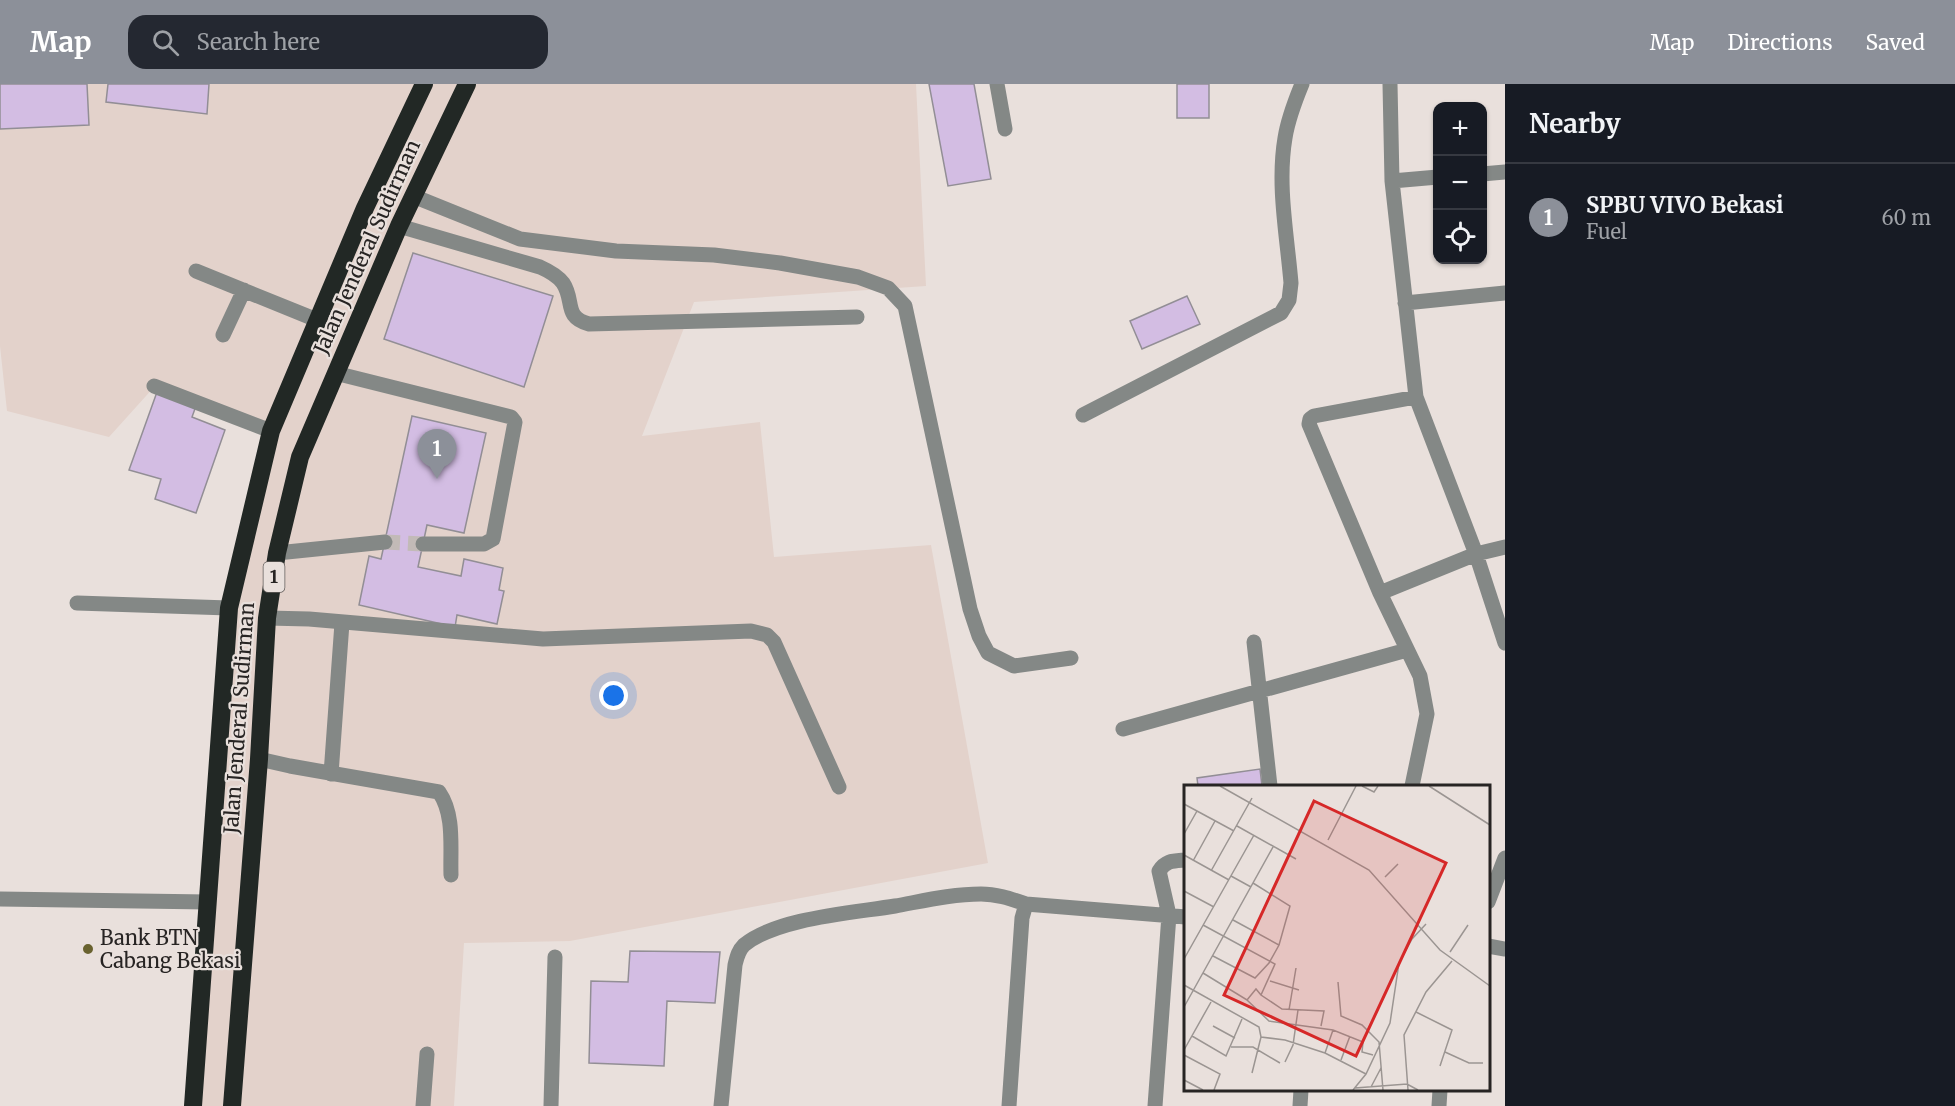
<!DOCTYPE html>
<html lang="en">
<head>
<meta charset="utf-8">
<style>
  :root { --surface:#171b24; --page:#242831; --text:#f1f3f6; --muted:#9ea1a6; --line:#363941; --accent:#8c9099 }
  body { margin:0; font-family:Merriweather,serif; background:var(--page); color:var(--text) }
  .controls { position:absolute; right:18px; top:18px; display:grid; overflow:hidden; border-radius:12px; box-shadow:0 2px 4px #0004 }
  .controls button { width:54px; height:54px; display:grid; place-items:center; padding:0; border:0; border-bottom:2px solid var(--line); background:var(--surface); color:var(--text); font:30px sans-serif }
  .you { position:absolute; left:614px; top:612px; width:21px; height:21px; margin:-15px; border:4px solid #fff; border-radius:50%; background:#1a73e8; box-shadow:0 0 0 9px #1a73e833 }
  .badge { display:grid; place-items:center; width:39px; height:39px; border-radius:50%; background:var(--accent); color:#fff; font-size:20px; font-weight:700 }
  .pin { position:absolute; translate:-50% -50px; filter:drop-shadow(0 2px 3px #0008) }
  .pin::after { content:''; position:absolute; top:32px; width:21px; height:18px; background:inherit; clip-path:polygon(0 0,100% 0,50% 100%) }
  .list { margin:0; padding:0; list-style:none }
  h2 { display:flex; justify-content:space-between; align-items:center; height:78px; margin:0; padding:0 24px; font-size:26px }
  h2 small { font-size:20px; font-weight:400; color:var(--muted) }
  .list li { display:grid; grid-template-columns:39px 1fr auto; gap:18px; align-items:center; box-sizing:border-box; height:108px; padding:0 24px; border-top:2px solid var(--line) }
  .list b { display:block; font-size:22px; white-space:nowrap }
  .list p { margin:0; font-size:20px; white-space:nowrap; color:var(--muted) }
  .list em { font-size:20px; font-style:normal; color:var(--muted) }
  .icon { flex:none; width:33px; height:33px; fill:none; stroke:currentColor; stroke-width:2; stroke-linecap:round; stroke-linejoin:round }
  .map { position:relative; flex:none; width:1505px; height:1022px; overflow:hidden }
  header { display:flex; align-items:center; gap:36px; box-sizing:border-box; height:84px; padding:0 30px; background:var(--accent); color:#fff }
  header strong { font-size:28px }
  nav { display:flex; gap:33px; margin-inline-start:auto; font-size:21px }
  .search { width:420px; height:54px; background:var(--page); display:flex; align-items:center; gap:15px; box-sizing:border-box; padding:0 21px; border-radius:18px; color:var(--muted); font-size:22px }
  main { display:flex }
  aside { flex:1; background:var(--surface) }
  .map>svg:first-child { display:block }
</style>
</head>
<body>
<header>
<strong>Map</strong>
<div class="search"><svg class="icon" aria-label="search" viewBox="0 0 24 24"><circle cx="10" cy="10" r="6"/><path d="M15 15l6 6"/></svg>Search here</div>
<nav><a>Map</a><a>Directions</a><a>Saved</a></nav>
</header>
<main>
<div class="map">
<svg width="1505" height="1022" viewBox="0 0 1505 1022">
  <rect width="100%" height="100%" fill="#e9e0dc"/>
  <path fill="#e3d2cb" d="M0,0H916L926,202L694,218L642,352L760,338L774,473L931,461L988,779L570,857L464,859L454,1022H193L229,524L271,347L155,302L109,353L7,327L0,262Z"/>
  <path fill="#d3bde3" stroke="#928e95" stroke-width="1.5" d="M0,0H87L89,41L0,45Z
    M108,0H209L207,30L106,18Z
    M929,0H974L991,95L948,102Z
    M1177,0H1209V34H1177Z
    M413,169L553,212L524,303L384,255Z
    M1187,212L1200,240L1142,265L1130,237Z
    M157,308L196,322L192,333L225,346L196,429L155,415L161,395L129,386Z
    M412,332L486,349L464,449L427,441L418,483L461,492L464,475L503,484L499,506L504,507L497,540L457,531L455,543L359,521L369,472L381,475Z
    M1260,685L1262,702H1198L1197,694Z
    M630,867L720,868L715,919L667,917L664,982L589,979L591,897L628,898Z"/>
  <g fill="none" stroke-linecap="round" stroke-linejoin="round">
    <path stroke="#c2bab7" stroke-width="15" stroke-dasharray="15 8" stroke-linecap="butt" d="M385,458L423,460"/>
    <path stroke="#848886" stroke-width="15" d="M997,0L1005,45
      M1390,0L1392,97L1416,313L1476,470L1505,559
      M1482,90L1505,88
      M1392,97L1438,93
      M413,112L520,155L616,167L714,171L780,179L858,193L888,204L905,222L970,525L979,552L988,569L1014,582L1071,574
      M399,142L540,183C549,187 557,191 563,199C575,217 563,233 589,240L857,233
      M196,187L317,236
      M1405,219L1505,209
      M223,251L244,206
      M335,289L511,333L515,338L493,455L484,460H423
      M154,302L271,347
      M1083,331L1281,229L1289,216L1291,199C1287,151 1277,101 1285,54C1288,35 1295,17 1302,0
      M277,469L385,458
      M1380,509L1476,470L1505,463
      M77,519L229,524
      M267,534L309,535L543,555L751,547L767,551L774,558L839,703
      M1254,558L1270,702
      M1123,645L1407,566
      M259,675L290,682L439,708C455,731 450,764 451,791
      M331,690L342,539
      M1412,702L1427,630L1420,592L1380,509L1309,340L1310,335L1314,332L1416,313
      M0,815L208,818
      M1488,818L1505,774
      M1488,862L1505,865
      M423,1022L427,970
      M551,1022L555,873
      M721,1022L735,881C737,873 738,867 744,861C777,834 852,829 895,822C923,817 952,810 981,810C997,810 1011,815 1026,820
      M1009,1022L1022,834L1026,820L1186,833
      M1155,1022L1169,831L1159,787C1166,776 1174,777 1186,776
      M1300,1022L1301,1006
      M1439,1022L1440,1006"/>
    <path stroke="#222825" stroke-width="18" d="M193,1022L229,524L271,347L365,124L424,0
      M232,1022L259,675L267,534L277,469L300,373L399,142L467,0"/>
  </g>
  <circle fill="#69622f" stroke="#e9e0dc" stroke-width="2" cx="88" cy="865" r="6"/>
  <g text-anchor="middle" stroke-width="4.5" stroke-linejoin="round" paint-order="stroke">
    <rect fill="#e9e0dc" stroke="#615c5a" stroke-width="1.5" x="263.5" y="478" width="21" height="30" rx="4.5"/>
    <g font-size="18" font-weight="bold" fill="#272423">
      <text x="274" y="499">1</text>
    </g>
    <g font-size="20" fill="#272423" stroke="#e9e0dc">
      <text transform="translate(367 163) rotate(-66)" y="7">Jalan Jenderal Sudirman</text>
      <text transform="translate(239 634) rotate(-86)" y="7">Jalan Jenderal Sudirman</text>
    </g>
    <g font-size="20" fill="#272423" stroke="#e9e0dc" text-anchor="start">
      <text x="100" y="861">Bank BTN<tspan x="100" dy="23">Cabang Bekasi</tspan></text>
    </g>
  </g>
  <g transform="translate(1184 701)">
    <rect width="306" height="306" fill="#e9e0dc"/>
    <path fill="none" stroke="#9b9592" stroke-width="1.5" d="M36,1L185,85L256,165L306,201M178,1L190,7L194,1M245,1L306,40M0,19L50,46M53,41L112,74M0,49L13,26M144,55L172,1M0,70L45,95M9,76L31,36M27,86L68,13M47,91L67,102M201,92L214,79M69,98L106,121L95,160M0,106L30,122M19,140L91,179L77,210L98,224L140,226L137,241M266,167L284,140M29,171L71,193L85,178L95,160L49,135M0,174L70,50M19,188L63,215L72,204L77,210M86,196L115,205M154,197L157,231L178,240L195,257L199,305M0,200L75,242L77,252L101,255L141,268L182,289M63,215L85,236L149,245L179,257L178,267L189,270M0,222L89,62M105,225L112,183M232,227L268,245L256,281M29,241L51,253M8,251L42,271L58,234M47,262H69L96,278M0,265L27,217M261,267L285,278H299M141,268L149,245M0,270L36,289L30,305M157,275L166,251M101,277L109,260L114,225M68,288L77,252M0,295L19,305M187,302L197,283M171,303L223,299L234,305M169,305L182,289L206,238L215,178L228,154L242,139M224,305L220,250L242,207L268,176"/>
    <path fill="#d62828" fill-opacity="0.15" stroke="#d62828" stroke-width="3" d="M130,16L262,78L172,271L40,210Z"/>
    <rect width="306" height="306" fill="none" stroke="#272423" stroke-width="3"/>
  </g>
</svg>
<div class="controls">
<button>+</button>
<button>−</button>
<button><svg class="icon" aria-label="locate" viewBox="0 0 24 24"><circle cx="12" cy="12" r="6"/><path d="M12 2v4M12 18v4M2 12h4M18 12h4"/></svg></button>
</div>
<div class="you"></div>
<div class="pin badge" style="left:437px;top:395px">1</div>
</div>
<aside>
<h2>Nearby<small></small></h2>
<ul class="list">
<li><span class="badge">1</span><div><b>SPBU VIVO Bekasi</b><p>Fuel</p></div><em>60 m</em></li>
</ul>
</aside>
</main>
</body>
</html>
